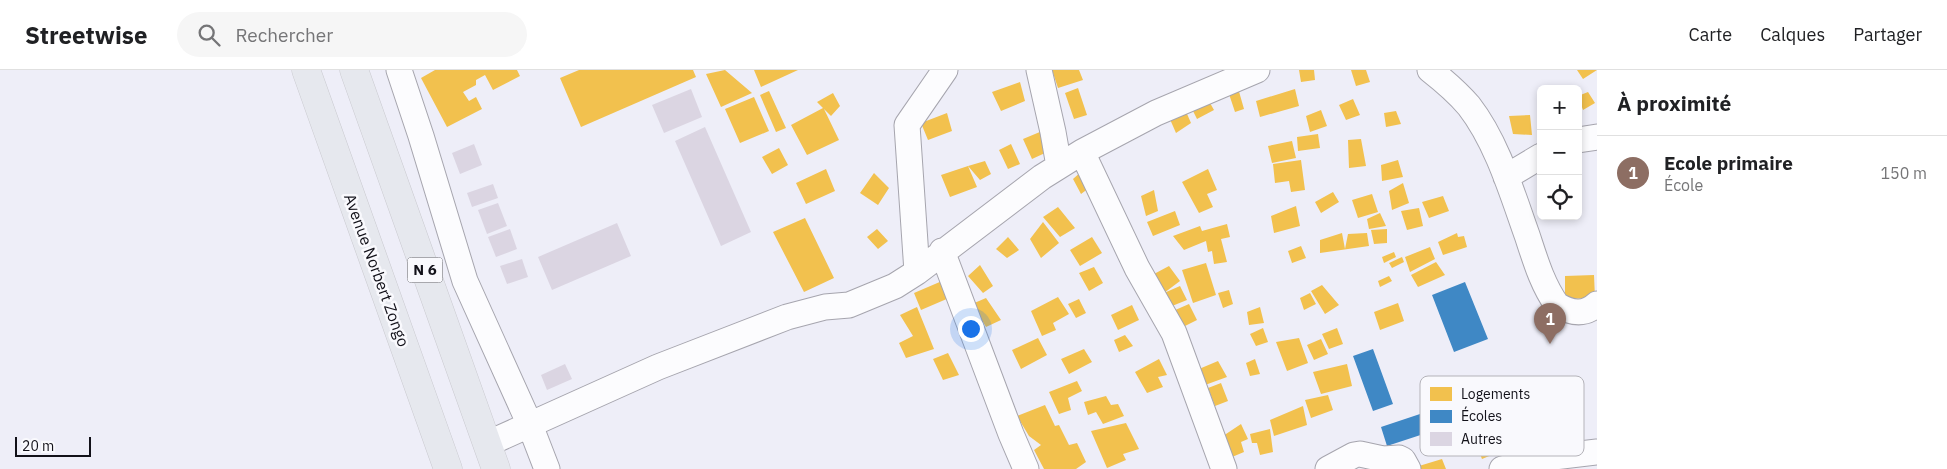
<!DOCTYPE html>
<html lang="fr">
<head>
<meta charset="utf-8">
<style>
  :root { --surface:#fff; --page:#f6f6f6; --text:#202124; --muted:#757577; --line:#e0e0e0; --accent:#5f5e67 }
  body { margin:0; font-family:"IBM Plex Sans",sans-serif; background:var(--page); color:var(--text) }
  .controls { position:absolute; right:15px; top:15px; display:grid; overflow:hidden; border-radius:8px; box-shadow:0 2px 8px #0003 }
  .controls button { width:45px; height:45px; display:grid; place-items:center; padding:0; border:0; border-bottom:1px solid var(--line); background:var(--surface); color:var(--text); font:25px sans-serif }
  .scale { position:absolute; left:15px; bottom:12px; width:76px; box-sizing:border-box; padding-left:5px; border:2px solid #121119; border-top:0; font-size:14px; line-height:18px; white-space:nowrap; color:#121119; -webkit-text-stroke:4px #f9f9fd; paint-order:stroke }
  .you { position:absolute; left:970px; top:258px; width:18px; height:18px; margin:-12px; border:4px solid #fff; border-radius:50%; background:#1a73e8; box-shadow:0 0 0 8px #1a73e833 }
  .badge { display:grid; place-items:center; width:32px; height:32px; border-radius:50%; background:var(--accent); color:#fff; font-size:16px; font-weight:700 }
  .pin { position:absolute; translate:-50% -41px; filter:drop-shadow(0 1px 2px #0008) }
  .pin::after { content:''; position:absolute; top:26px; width:18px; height:15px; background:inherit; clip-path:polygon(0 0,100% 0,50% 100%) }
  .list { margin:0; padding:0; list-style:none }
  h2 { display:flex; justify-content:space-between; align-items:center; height:65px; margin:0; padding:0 20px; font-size:21px }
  h2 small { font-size:16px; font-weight:400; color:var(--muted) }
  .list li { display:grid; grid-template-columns:32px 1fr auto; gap:15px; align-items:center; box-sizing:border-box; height:75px; padding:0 20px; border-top:1px solid var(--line) }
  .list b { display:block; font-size:19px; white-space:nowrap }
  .list p { margin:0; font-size:16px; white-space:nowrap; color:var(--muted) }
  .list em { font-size:16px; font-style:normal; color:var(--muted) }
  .icon { flex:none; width:28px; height:28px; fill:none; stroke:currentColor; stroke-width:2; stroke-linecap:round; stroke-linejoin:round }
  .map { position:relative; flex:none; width:1597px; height:399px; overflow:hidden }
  header { display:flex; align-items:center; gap:30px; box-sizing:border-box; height:70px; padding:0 25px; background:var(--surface); border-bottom:1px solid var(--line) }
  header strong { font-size:24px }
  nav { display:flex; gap:28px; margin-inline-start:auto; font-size:18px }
  .search { width:350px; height:45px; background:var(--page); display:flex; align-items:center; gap:12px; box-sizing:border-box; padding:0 18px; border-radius:28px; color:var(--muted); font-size:19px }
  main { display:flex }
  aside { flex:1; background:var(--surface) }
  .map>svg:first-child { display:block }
</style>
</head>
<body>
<header>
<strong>Streetwise</strong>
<div class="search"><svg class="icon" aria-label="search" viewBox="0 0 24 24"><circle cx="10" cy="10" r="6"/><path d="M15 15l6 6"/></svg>Rechercher</div>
<nav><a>Carte</a><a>Calques</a><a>Partager</a></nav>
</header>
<main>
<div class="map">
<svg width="1597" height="399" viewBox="0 0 1597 399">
  <rect width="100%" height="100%" fill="#eeeef8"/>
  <path fill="#f2c14e" d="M435,0H517L520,6L493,20L485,5L476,10V15L463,22L469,31L476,27L482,39L447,57L421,8Z
    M579,0H693L696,7L581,57L560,8Z
    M725,0L752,23L721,37L706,4Z
    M754,0H798L761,17Z
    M1052,0H1079L1083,10L1058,18Z
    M1299,0H1314L1315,10L1301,12Z
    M1351,0H1366L1370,12L1356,16Z
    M1577,0H1597L1583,9Z
    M1020,12L1025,31L1001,41L992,22Z
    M1078,18L1087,45L1074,49L1065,23Z
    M1238,18L1244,39L1235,42L1228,21Z
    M1295,19L1299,36L1260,47L1256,31Z
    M769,21L786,58L776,62L760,25Z
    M1588,22L1595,33L1583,40L1578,26Z
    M833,23L840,36L831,46L824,39L839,70L807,85L791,55L823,38L817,32Z
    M1206,26L1214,40L1197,49L1189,33Z
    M754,27L769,61L740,73L725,39Z
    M1353,29L1360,45L1346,50L1339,35Z
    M1184,37L1191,53L1176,63L1169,47Z
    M1321,40L1327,56L1310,62L1306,46Z
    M1396,41L1401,54L1386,57L1384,43Z
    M947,43L952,61L928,70L921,53Z
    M1530,45L1532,65L1513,64L1509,46Z
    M1047,59L1056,78L1032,89L1023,69Z
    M1318,64L1320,78L1298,81L1297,67Z
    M1361,69L1366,96L1349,98L1348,70Z
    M1292,71L1296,88L1272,93L1268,76Z
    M1011,74L1020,94L1008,99L999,80Z
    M779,78L788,95L772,104L762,87Z
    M1301,90L1305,120L1291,122L1289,111L1275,113L1273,94Z
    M1398,90L1403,107L1382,111L1381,95Z
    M985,91L991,104L980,110L968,96L977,117L950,127L941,105L968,96Z
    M826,99L835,121L806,134L796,113Z
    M1208,99L1217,120L1207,124L1213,137L1199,143L1182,112Z
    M1082,101L1093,115L1081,124L1073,109Z
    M874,103L889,118L878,135L860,123Z
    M1403,113L1409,133L1392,140L1389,121Z
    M1154,120L1158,141L1146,146L1141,126Z
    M1333,122L1339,132L1321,143L1315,132Z
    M1372,124L1378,142L1358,148L1352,130Z
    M1443,126L1449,141L1429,148L1422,132Z
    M1296,136L1300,156L1274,163L1271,146Z
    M1058,137L1075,158L1060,167L1043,147Z
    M1419,138L1423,156L1407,160L1401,141Z
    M1175,141L1180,155L1153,166L1147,152Z
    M1380,143L1386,156L1369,159L1367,149Z
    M805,148L834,208L804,222L773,162Z
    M1043,152L1059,173L1041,188L1030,169Z
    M1227,154L1230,167L1221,169L1227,192L1214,194L1212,181L1208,182L1206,171L1184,180L1173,166L1200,156L1202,161Z
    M877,159L888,171L878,179L867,167Z
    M1387,159V173L1374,174L1371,160Z
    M1342,163L1345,179L1348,164L1367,163L1369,176L1320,183V170Z
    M1457,163L1458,167L1464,166L1467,177L1443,185L1438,172Z
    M1008,167L1019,180L1007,188L996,179Z
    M1092,167L1102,183L1080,196L1070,180Z
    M1301,176L1306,188L1292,193L1288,181Z
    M1430,177L1435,189L1410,202L1405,187Z
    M1394,182L1396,187L1384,193L1382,187Z
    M1402,187L1404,192L1392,198L1389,193Z
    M1436,192L1445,205L1418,217L1411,205Z
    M1206,193L1216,225L1193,233L1182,200Z
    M980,195L993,216L983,223L968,206Z
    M1169,196L1180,211L1164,223L1154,204Z
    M1094,197L1103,213L1089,221L1079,203Z
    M1594,205L1595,228L1565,229V206Z
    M1389,206L1392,211L1380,217L1378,211Z
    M949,208L956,225L921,240L914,223Z
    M1322,215L1339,235L1325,244L1311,221Z
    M1180,216L1187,230L1172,236L1164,223Z
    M1229,220L1233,234L1223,238L1218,223Z
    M1310,223L1316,234L1304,240L1300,228Z
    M1058,227L1069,244L1053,253L1056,260L1042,266L1031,241Z
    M986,228L1001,250L986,257L972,234Z
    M1079,229L1086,243L1076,248L1068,234Z
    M1398,233L1404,251L1380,260L1374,242Z
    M1189,234L1197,250L1181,258L1173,241Z
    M1132,235L1139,250L1118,260L1111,245Z
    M917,237L934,279L906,288L899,273L913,266L900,245Z
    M1260,237L1264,253L1249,255L1247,242Z
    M1263,258L1268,272L1256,276L1250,264Z
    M1337,258L1343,274L1329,279L1322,264Z
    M1125,265L1133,276L1119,282L1114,270Z
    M1038,268L1047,285L1021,299L1012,280Z
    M1299,268L1308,293L1287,301L1276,272Z
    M1321,269L1328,284L1314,290L1307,275Z
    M1084,279L1092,292L1069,304L1061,289Z
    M948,283L959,305L943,310L933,289Z
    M1159,289L1167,305L1158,307L1163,317L1147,323L1135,302Z
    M1255,289L1260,304L1250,306L1246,293Z
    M1218,291L1227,307L1205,315L1199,299Z
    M1347,294L1352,316L1321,324L1313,302Z
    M1077,311L1082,321L1068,328L1071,340L1059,344L1049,322Z
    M1221,313L1228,331L1215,336L1208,318Z
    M1328,325L1333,340L1311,348L1305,330Z
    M1106,326L1111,335L1118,334L1124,346L1103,354L1096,342L1088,345L1084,332Z
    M1045,335L1055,356L1059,355L1069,375L1077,373L1086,392L1076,399H1044L1034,380L1041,375L1029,366L1017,346Z
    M1303,336L1307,355L1274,366L1270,350Z
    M1126,353L1139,379L1123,384L1126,390L1107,398L1091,361Z
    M1241,354L1248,369L1241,372L1244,382L1232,387L1223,366Z
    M1270,359L1273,382L1260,385L1257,373H1252L1250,364Z
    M1488,369L1493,377L1504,373L1506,379L1482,389L1476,374Z
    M1442,389L1446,399H1420L1419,396Z"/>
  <path fill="#3f88c5" d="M1465,212L1488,269L1454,282L1432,225Z
    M1373,279L1393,334L1373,341L1353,286Z
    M1447,335L1454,354L1387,376L1381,357Z"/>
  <path fill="#dbd5e2" d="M691,19L702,47L664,63L652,35Z
    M705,57L751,162L721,176L675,71Z
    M474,74L482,95L460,104L452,83Z
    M493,114L498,128L472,137L467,123Z
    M498,133L507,156L487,164L478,140Z
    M617,153L631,186L552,220L538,187Z
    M510,159L517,179L496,187L488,167Z
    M522,189L528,207L507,214L500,196Z
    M565,294L572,309L547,320L541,305Z"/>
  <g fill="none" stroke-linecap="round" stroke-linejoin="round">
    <defs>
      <path id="minor" d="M399,0L421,66L465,211L530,355L547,399
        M1039,0L1053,62L1059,96
        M1430,0C1444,11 1457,22 1469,36C1497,72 1512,123 1527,165C1535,189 1542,214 1557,235C1571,243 1584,246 1597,234
        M1578,70L1597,67
        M1082,82L1137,198L1174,263L1224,399
        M1506,107L1541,86
        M942,181L1011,364L1026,399
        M917,202L907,55L945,0
        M487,374L658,297L787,247L825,237L849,235L895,216L917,202L1042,107L1082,82L1156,43L1257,0
        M1328,399L1354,385L1360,384L1383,389L1399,388L1403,390L1408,399
        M1502,399L1537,389L1597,382"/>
      <path id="primary" d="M306,0L448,399
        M354,0L496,399"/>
    </defs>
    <use href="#minor" stroke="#a6a5ae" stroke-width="27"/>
    <use href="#primary" stroke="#c9c9cf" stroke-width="29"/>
    <use href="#minor" stroke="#fcfcfe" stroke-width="25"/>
    <use href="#primary" stroke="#e6e8ee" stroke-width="28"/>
  </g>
  <g text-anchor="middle" stroke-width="5" stroke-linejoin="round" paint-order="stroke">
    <rect fill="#f9f9fd" stroke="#57575d" stroke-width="1" x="407.5" y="187.5" width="35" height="25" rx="4"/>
    <g font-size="15" font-weight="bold" fill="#121119">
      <text x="425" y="205">N 6</text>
    </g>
    <g font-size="16" fill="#121119" stroke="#f9f9fd">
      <text transform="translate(377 200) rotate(70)" y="6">Avenue Norbert Zongo</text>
    </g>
  </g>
  <rect x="1420" y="306" width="164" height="80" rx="8" fill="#f9f9fd" stroke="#b4b3b9" stroke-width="1"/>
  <rect x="1430" y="317" width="22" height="14" fill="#f2c14e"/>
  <rect x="1430" y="340" width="22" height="13" fill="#3f88c5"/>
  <rect x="1430" y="362" width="22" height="14" fill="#dbd5e2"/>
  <g font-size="14" fill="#121119">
    <text x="1461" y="329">Logements</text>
    <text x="1461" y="351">Écoles</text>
    <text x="1461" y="374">Autres</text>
  </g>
</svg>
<div class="controls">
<button>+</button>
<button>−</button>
<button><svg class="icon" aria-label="locate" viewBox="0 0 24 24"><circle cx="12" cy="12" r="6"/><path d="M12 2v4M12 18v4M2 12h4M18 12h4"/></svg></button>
</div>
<div class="scale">20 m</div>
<div class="you"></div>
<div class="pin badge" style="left:1550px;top:274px;background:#8d6e63">1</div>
</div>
<aside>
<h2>À proximité<small></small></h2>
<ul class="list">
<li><span class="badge" style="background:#8d6e63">1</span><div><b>Ecole primaire</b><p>École</p></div><em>150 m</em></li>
</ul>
</aside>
</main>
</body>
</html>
